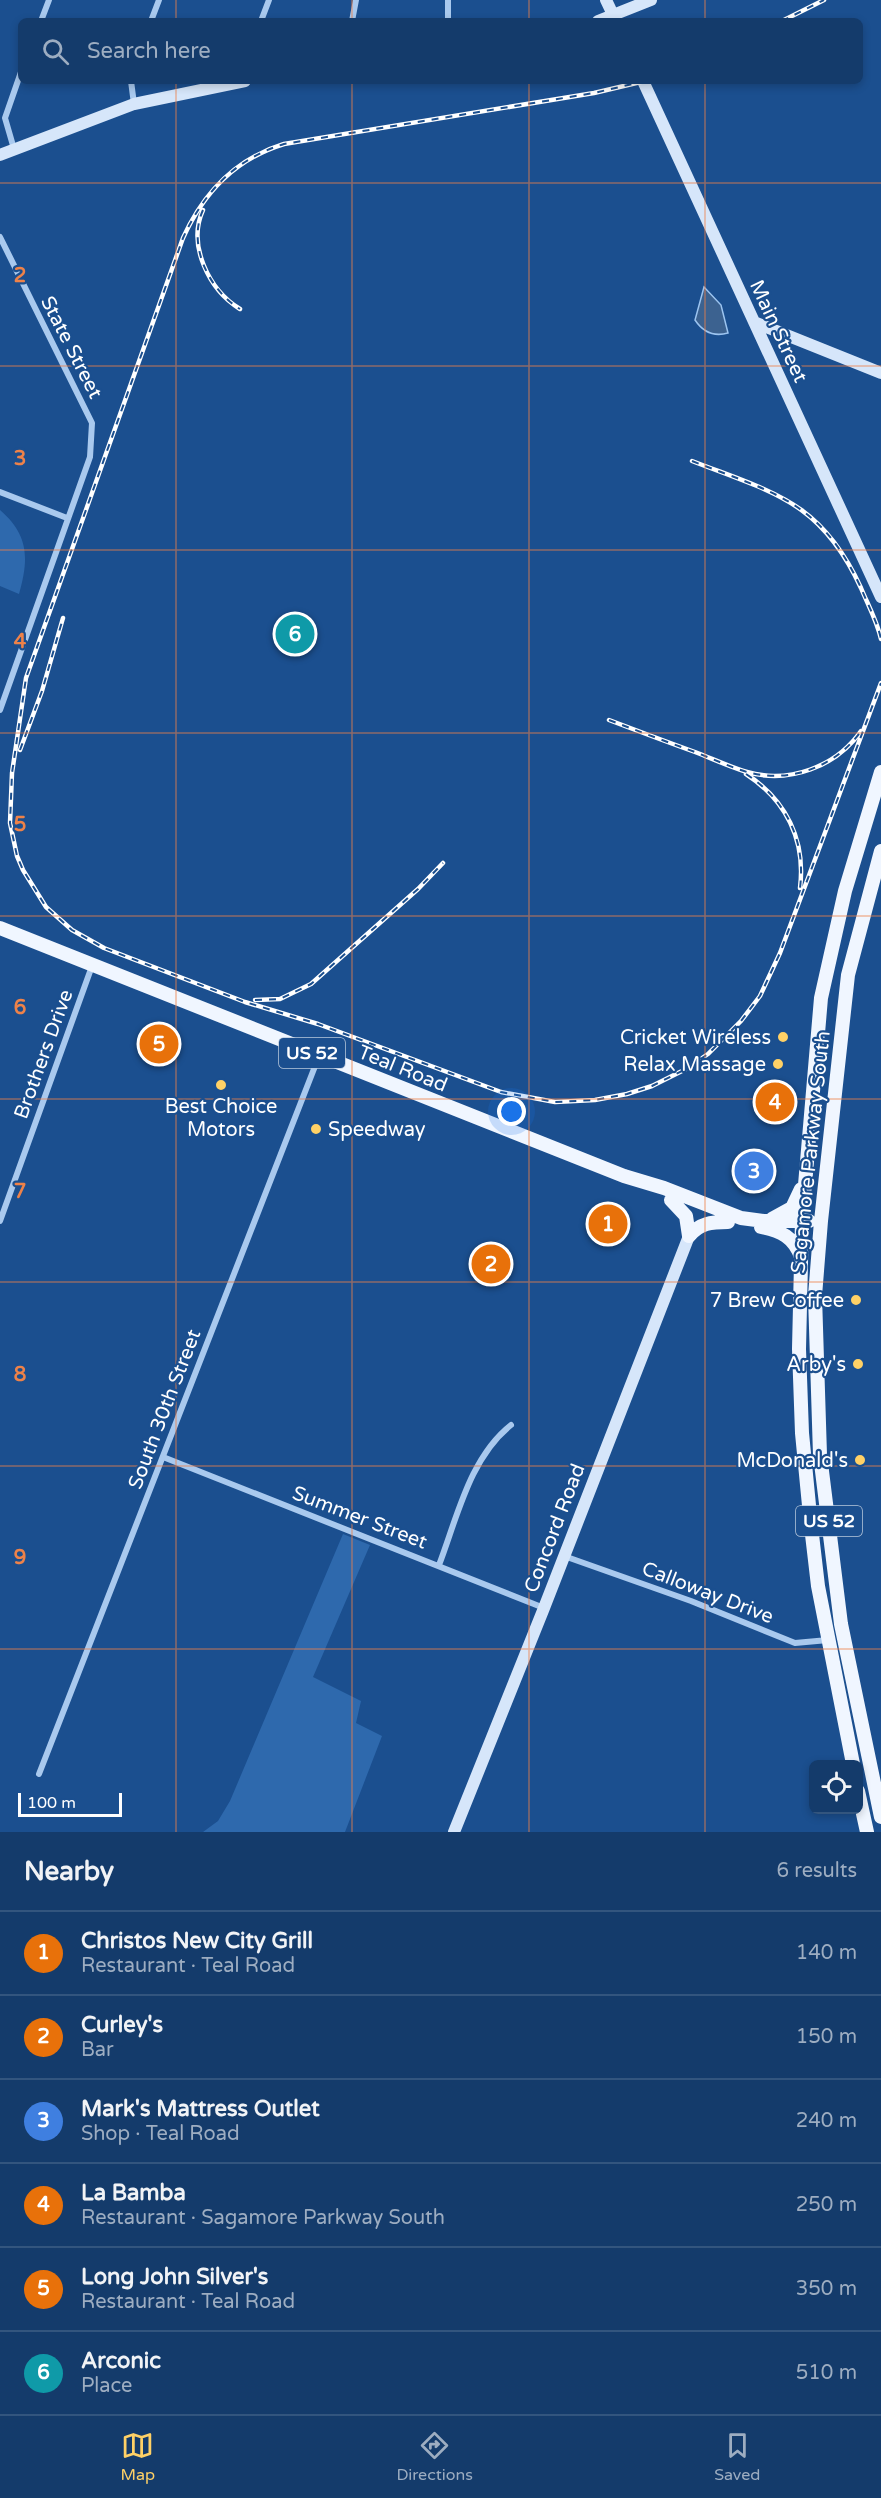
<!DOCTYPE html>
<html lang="en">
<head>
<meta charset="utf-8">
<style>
  :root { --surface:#143b6b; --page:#214673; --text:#f1f3f6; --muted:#9dadc1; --line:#33557e; --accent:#ffd166 }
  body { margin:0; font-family:"Varela Round",sans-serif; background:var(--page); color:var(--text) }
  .controls { position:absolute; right:18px; bottom:18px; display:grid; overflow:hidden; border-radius:9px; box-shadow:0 3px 9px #0003 }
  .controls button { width:54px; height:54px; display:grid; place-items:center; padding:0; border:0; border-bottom:2px solid var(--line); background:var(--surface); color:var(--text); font:30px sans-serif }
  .scale { position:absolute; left:18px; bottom:15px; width:104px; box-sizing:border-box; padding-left:6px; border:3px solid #fff; border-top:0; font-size:16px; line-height:21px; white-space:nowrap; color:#fff; -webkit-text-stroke:4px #1b4f8f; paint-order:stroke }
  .you { position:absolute; left:512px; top:1112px; width:21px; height:21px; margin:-15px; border:4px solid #fff; border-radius:50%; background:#1a73e8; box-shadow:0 0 0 9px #1a73e833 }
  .badge { display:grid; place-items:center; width:39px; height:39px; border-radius:50%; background:var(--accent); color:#fff; font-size:20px; font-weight:700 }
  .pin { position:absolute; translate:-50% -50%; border:3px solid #fff; box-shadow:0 2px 6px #0006 }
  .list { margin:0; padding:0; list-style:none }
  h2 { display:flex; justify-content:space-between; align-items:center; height:78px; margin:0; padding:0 24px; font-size:26px }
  h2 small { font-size:20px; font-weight:400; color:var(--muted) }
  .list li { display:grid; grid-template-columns:39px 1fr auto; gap:18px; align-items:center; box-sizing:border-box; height:84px; padding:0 24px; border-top:2px solid var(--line) }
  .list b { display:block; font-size:22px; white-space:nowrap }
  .list p { margin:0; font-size:20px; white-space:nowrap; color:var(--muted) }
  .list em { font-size:20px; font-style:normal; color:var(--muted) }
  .icon { flex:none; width:33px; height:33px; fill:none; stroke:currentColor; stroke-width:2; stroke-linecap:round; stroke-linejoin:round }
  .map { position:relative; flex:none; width:881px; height:1832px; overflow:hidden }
  .search { position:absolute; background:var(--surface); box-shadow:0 3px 9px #0003; left:18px; right:18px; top:18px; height:66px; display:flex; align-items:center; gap:15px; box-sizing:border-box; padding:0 21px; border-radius:9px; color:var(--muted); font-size:22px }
  .sheet { height:582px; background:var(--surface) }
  nav { display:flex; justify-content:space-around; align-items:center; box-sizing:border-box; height:84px; border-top:2px solid var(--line); background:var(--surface); font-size:16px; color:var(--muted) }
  nav a { display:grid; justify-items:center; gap:3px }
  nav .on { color:var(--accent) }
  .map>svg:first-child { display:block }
</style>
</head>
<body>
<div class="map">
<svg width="881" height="1832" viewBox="0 0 881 1832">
  <rect width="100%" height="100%" fill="#1b4f8f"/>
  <path fill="#2e69ad" d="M0,510C29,535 29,559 19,594L0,586Z
    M343,1534L370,1545L313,1677L361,1701L356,1723L382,1736L345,1832H203L218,1821L230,1801Z"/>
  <path fill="#3c6290" stroke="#9cc4f0" stroke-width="1.5" d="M704,287L721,305L728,333C714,337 703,332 695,320Z"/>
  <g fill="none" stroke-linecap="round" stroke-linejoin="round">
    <path stroke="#a9c9ee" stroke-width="6" d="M41,21L49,0
      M151,21L159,0
      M261,21L269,0
      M352,21L356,0
      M448,21V0
      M131,81L134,104
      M14,149L5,118L21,72
      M0,237L92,423L90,457L0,710
      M0,492L67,518
      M0,1221L92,966
      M163,1457L544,1608
      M564,1556L691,1601L795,1643L828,1640
      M439,1565C457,1518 470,1457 511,1425
      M39,1774L319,1056"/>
    <path stroke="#d6e6fa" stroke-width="12" d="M606,0L616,21
      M598,21L651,0
      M643,81L881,597
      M0,155L134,104L245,81
      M754,322L881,373
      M454,1832L544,1608L689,1236"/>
    <path stroke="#f0f6ff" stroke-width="14" d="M881,851L848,975L821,1221L815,1296L820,1455L841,1624L881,1817
      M0,928L624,1176L664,1188L741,1218L764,1221H809
      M671,1200L686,1216L689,1236
      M772,1219L792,1208L801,1189
      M761,1227C781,1231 794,1237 801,1257
      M689,1236C700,1223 711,1222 728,1222
      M853,1764L818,1586L811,1526L802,1433L799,1349L802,1220L821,998L845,891L881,772
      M858,1791L867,1832"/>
    <defs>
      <path id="rail" d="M782,21L824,0
        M645,81L594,93L284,144C235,159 204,192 183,238L26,678L12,773L10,823L17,856L23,870L46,907L72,930L104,948L245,1002L318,1024L501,1092L555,1102L595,1100L627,1094L652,1086L686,1069L708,1054L741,1021L760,996L780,953L881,683
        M203,210C187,245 209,290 240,309
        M692,461C774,493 821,501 861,588C868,605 877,621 881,639
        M609,720C638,731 667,742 695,752C713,759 730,767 747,772C789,784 836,767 861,731
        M20,750L42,691L63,618
        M746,774C786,800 806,840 800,888
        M255,1000L280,999L311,984L418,889L443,863"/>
    </defs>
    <use href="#rail" stroke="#fff" stroke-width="4.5"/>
    <use href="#rail" stroke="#1b4f8f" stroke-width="2" stroke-dasharray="7" stroke-linecap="butt"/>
  </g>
  <path fill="none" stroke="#ee8249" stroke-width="1.5" stroke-opacity="0.55" d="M176,0V21M352,0V21M529,0V21M705,0V21M176,81V1832M352,81V1832M529,81V1832M705,81V1832M0,183H881M0,366H881M0,550H881M0,733H881M0,916H881M0,1099H881M0,1282H881M0,1466H881M0,1649H881"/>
  <g fill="#ffd166" stroke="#1b4f8f" stroke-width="2">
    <circle cx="783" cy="1037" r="6"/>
    <circle cx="778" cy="1064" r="6"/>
    <circle cx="221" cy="1085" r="6"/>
    <circle cx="316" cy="1129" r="6"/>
    <circle cx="856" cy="1300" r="6"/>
    <circle cx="858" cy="1364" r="6"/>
    <circle cx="860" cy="1460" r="6"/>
  </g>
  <g text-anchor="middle" stroke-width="4.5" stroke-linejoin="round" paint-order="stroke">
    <g fill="#1b4f8f" stroke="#bbcadd" stroke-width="1.5">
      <rect x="279" y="1038" width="66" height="30" rx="4.5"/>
      <rect x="796" y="1506" width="66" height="30" rx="4.5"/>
    </g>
    <g font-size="18" font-weight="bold" fill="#fff">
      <text x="312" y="1059">US 52</text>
      <text x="829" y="1527">US 52</text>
    </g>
    <g font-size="20" fill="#fff" stroke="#1b4f8f">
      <text transform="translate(779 331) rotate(65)" y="7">Main Street</text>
      <text transform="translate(72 347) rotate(63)" y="7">State Street</text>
      <text transform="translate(43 1054) rotate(-70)" y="7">Brothers Drive</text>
      <text transform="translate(403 1068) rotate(22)" y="7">Teal Road</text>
      <text transform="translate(810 1152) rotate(-84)" y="7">Sagamore Parkway South</text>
      <text transform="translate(164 1409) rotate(-69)" y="7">South 30th Street</text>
      <text transform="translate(360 1517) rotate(21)" y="7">Summer Street</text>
      <text transform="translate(554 1528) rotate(-69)" y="7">Concord Road</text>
      <text transform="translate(708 1592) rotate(21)" y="7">Calloway Drive</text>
    </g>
    <g font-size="20" fill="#fff" stroke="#1b4f8f" text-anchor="end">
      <text x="771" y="1044">Cricket Wireless</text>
      <text x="766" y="1071">Relax Massage</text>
      <text x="221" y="1113" text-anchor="middle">Best Choice<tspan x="221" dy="23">Motors</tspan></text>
      <text x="328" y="1136" text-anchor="start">Speedway</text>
      <text x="844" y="1307">7 Brew Coffee</text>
      <text x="846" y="1371">Arby's</text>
      <text x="848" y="1467">McDonald's</text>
    </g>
  </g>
  <g font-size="20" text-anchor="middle" font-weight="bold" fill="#ee8249" stroke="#1b4f8f" stroke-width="4.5" stroke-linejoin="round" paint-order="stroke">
    <text x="20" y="282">2</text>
    <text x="20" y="465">3</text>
    <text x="20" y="648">4</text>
    <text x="20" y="831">5</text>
    <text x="20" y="1014">6</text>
    <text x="20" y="1198">7</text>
    <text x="20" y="1381">8</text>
    <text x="20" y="1564">9</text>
  </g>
</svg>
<div class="controls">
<button><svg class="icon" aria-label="locate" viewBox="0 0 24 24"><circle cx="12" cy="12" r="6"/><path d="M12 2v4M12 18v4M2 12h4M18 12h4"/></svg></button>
</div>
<div class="scale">100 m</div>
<div class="you"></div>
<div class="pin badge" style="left:608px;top:1224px;background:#e8710a">1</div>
<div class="pin badge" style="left:491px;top:1264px;background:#e8710a">2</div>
<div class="pin badge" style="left:754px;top:1171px;background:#3f7fe0">3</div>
<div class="pin badge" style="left:775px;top:1102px;background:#e8710a">4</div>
<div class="pin badge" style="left:159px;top:1044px;background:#e8710a">5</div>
<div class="pin badge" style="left:295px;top:634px;background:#0f9aa8">6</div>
<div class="search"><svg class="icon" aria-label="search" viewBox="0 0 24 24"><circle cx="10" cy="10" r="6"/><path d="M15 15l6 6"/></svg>Search here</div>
</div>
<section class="sheet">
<h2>Nearby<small>6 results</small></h2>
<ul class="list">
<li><span class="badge" style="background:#e8710a">1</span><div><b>Christos New City Grill</b><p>Restaurant · Teal Road</p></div><em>140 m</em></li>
<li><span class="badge" style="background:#e8710a">2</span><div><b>Curley's</b><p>Bar</p></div><em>150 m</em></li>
<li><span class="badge" style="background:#3f7fe0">3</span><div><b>Mark's Mattress Outlet</b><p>Shop · Teal Road</p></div><em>240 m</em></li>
<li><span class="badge" style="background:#e8710a">4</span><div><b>La Bamba</b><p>Restaurant · Sagamore Parkway South</p></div><em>250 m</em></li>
<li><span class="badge" style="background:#e8710a">5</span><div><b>Long John Silver's</b><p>Restaurant · Teal Road</p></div><em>350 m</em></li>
<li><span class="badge" style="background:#0f9aa8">6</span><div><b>Arconic</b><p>Place</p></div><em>510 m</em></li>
</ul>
</section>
<nav>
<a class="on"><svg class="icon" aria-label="map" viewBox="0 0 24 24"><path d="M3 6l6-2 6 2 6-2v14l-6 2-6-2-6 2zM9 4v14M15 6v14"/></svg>Map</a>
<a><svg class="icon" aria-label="directions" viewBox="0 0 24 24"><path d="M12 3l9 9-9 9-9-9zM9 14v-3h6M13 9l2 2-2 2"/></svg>Directions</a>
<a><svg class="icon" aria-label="saved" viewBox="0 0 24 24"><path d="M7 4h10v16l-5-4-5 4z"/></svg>Saved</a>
</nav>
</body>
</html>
